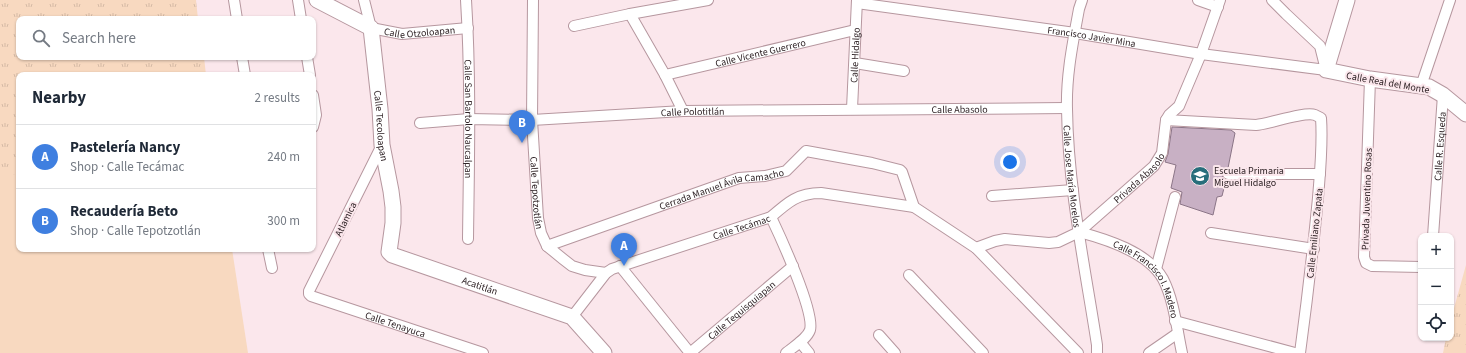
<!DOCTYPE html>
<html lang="en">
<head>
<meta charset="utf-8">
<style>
  :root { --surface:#fff; --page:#f2f2f3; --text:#1f2937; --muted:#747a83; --line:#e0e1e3; --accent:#276e7b }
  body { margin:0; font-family:"Source Sans 3",sans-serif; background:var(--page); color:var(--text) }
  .controls { position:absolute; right:12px; bottom:12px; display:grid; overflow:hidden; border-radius:8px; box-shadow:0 1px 3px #0004 }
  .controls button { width:36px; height:36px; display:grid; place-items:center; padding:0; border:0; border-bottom:1px solid var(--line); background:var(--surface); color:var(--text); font:20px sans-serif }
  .you { position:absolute; left:1010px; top:162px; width:14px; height:14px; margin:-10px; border:3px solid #fff; border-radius:50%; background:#1a73e8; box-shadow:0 0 0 6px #1a73e833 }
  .badge { display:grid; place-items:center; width:26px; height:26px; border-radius:50%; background:var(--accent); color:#fff; font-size:13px; font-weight:700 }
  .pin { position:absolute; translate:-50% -33px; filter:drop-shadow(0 1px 2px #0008) }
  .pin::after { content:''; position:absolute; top:21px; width:14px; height:12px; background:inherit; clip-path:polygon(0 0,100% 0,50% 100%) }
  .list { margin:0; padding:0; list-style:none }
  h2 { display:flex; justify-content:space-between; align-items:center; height:52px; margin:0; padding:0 16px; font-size:17px }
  h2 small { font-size:13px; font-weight:400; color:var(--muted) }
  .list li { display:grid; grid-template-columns:26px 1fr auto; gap:12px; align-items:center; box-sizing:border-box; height:64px; padding:0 16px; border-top:1px solid var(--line) }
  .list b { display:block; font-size:15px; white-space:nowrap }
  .list p { margin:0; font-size:13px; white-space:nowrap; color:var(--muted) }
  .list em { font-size:13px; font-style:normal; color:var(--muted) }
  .icon { flex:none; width:22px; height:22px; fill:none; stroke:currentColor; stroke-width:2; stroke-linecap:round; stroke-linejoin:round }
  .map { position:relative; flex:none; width:1466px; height:353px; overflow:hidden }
  .search { position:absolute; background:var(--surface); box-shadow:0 1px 3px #0004; left:16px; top:16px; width:300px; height:44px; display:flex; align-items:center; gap:10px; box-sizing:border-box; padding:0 14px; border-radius:8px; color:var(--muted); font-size:15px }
  .panel { position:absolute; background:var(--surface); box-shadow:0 1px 3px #0004; left:16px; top:72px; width:300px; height:180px; border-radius:8px }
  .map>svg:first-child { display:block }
</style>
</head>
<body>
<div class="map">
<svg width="1466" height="353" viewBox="0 0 1466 353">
  <defs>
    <pattern id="park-tufts" width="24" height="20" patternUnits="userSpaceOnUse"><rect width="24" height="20" fill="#f8d9c0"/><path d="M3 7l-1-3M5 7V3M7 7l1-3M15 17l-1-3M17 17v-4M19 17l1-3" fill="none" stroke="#d5baa5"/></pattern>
  </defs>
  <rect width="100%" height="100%" fill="#fbe7ec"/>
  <path fill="#f8d9c0" d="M0,0L19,19V249H232L248,353H0Z"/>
  <path fill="url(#park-tufts)" d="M0,0H196L198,19H19V57H204L206,75H19V173L0,178Z
    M1466,265V353H1443L1446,338H1451V319Z"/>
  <path fill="#c8b0c4" stroke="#8b7587" d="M1172,127L1231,130L1235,133L1228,168L1224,169L1222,174L1223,178L1226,180L1222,196L1217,197L1213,215L1180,204L1182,192L1171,188L1176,165L1165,162L1168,154Z"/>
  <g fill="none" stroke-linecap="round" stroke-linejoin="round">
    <defs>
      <g id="street">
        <path d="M234,0L237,19"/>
        <path d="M298,0L301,19"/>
        <path id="s1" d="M364,0L371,28L402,34L468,28"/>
        <path id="s2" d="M466,0C471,79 469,159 468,239"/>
        <path id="s3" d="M533,0L532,120L538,218L541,233L547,246L563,259L572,266L585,270L606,273"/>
        <path id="s4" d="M1082,0L1079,9C1073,42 1066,75 1067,109C1068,188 1085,267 1097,345V353"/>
        <path d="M1198,0L1218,7"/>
        <path id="s5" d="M857,3L1075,33L1201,54L1326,70L1320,46L1286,14L1272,0"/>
        <path d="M630,14L665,75L683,111"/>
        <path d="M574,26L630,14L708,0"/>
        <path d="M242,57L245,75"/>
        <path d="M307,57L310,75"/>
        <path d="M855,63L904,71"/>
        <path id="s6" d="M665,75L855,30"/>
        <path d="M1370,79L1364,257L1366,263L1372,266L1421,267"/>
        <path d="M1421,86L1450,0"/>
        <path d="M313,95L316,115L313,127"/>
        <path id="s7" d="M852,109L857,0"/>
        <path d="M1166,120L1256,125C1269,124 1305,111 1315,115C1317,116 1319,117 1321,118C1323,145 1320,172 1318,198C1313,250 1307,301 1300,353"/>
        <path id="s8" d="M420,123L469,119L532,120L683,111L1066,108"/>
        <path id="s9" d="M382,145L309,291V294L311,296L483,353"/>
        <path d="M1228,174H1320"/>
        <path d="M992,196L1073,190"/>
        <path d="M771,217C780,236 815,312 810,330C807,339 793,347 786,353"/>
        <path id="s10" d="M1079,232C1106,239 1148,252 1163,279C1174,300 1177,330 1182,353"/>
        <path d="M1211,233L1314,249"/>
        <path id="s11" d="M1433,236L1443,95"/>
        <path id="s12" d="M547,246L739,178L765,176L786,171L806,151L872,163L900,170L902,172L914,207L976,248L1078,353"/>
        <path id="s13" d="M976,248L995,241L1005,239L1049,243L1058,242L1079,232L1154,166L1162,153L1166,120L1169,115L1179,106L1201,54L1220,0"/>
        <path d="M268,249L272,268"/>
        <path d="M620,266L690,353"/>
        <path d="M1156,269L1175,197"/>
        <path d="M909,275L983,353"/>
        <path id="s14" d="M572,317L606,273L612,269L771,217C788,202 798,193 821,193L914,207"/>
        <path d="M1175,321L1295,353"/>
        <path d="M879,335L895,353"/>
        <path d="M800,342L809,353"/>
        <path id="s15" d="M690,353L793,266"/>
        <path d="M1149,353L1178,333"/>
      </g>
      <g id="secondary">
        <path id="s16" d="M317,0L371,28L380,109L382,145L391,191L393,207V223L389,252L392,255L572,317L604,353"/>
        <path d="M1347,0L1326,70L1370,79L1429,87L1443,95L1466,114"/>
      </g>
    </defs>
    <use href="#street" stroke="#b6979f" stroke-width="12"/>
    <use href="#secondary" stroke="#b6979f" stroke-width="17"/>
    <use href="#street" stroke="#fff" stroke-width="10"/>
    <use href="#secondary" stroke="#fff" stroke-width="15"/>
  </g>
  <defs>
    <symbol id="school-disc" viewBox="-11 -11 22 22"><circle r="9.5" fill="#276e7b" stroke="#fbe7ec"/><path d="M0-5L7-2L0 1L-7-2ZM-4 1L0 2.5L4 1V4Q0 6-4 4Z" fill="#fff"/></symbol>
  </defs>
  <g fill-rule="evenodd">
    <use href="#school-disc" x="1189" y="165" width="22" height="22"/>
  </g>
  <g text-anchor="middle" stroke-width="4" stroke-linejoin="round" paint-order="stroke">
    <g font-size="10" fill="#2e2225" stroke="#fbe7ec">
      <text dy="4" stroke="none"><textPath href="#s1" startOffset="78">Calle Otzoloapan</textPath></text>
      <text dy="4" stroke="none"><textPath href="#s5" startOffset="237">Francisco Javier Mina</textPath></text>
      <text dy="4" stroke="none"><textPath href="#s6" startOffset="98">Calle Vicente Guerrero</textPath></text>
      <text dy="4" stroke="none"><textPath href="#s7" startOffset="54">Calle Hidalgo</textPath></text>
      <text transform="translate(1388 82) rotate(10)" y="4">Calle Real del Monte</text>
      <text dy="4" stroke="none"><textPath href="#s8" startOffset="540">Calle Abasolo</textPath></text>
      <text dy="4" stroke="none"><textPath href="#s8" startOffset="273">Calle Polotitlán</textPath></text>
      <text dy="4" stroke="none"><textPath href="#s2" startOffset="119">Calle San Bartolo Naucalpan</textPath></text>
      <text dy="4" stroke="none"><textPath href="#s16" startOffset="159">Calle Tecoloapan</textPath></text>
      <text dy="4" stroke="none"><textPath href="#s11" startOffset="90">Calle R. Esqueda</textPath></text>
      <text dy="4" stroke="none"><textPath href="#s4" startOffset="178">Calle Jose María Morelos</textPath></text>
      <text dy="4" stroke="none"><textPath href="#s13" startOffset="188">Privada Abasolo</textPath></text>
      <text dy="4" stroke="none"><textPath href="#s12" startOffset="184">Cerrada Manuel Ávila Camacho</textPath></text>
      <text dy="4" stroke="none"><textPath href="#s3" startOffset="193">Calle Tepotzotlán</textPath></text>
      <text transform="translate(1366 199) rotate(-88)" y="4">Privada Juventino Rosas</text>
      <text transform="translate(345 219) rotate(-64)" y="4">Atlamica</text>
      <text dy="4" stroke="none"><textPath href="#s14" startOffset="199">Calle Tecámac</textPath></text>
      <text transform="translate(1314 233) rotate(-84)" y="4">Calle Emiliano Zapata</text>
      <text dy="4" stroke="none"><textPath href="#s10" startOffset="88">Calle Francisco I. Madero</textPath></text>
      <text dy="4" stroke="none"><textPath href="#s16" startOffset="384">Acatitlán</textPath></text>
      <text dy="4" stroke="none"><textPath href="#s15" startOffset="67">Calle Tequisquiapan</textPath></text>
      <text dy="4" stroke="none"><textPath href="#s9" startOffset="258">Calle Tenayuca</textPath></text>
    </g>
    <g font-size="10" fill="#2e2225" stroke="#fbe7ec" text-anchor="start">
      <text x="1214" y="174">Escuela Primaria<tspan x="1214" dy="12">Miguel Hidalgo</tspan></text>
    </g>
  </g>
</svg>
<div class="controls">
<button>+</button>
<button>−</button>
<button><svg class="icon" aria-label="locate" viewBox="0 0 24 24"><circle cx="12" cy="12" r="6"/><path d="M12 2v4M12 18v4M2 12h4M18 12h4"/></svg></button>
</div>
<div class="you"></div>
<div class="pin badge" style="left:624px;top:266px;background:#3f7fe0">A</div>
<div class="pin badge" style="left:522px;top:143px;background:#3f7fe0">B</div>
<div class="search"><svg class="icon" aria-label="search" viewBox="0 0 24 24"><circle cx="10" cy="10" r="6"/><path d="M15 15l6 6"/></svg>Search here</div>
<section class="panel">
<h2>Nearby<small>2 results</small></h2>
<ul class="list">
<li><span class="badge" style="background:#3f7fe0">A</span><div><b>Pastelería Nancy</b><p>Shop · Calle Tecámac</p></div><em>240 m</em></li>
<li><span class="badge" style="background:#3f7fe0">B</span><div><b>Recaudería Beto</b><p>Shop · Calle Tepotzotlán</p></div><em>300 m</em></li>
</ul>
</section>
</div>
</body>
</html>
